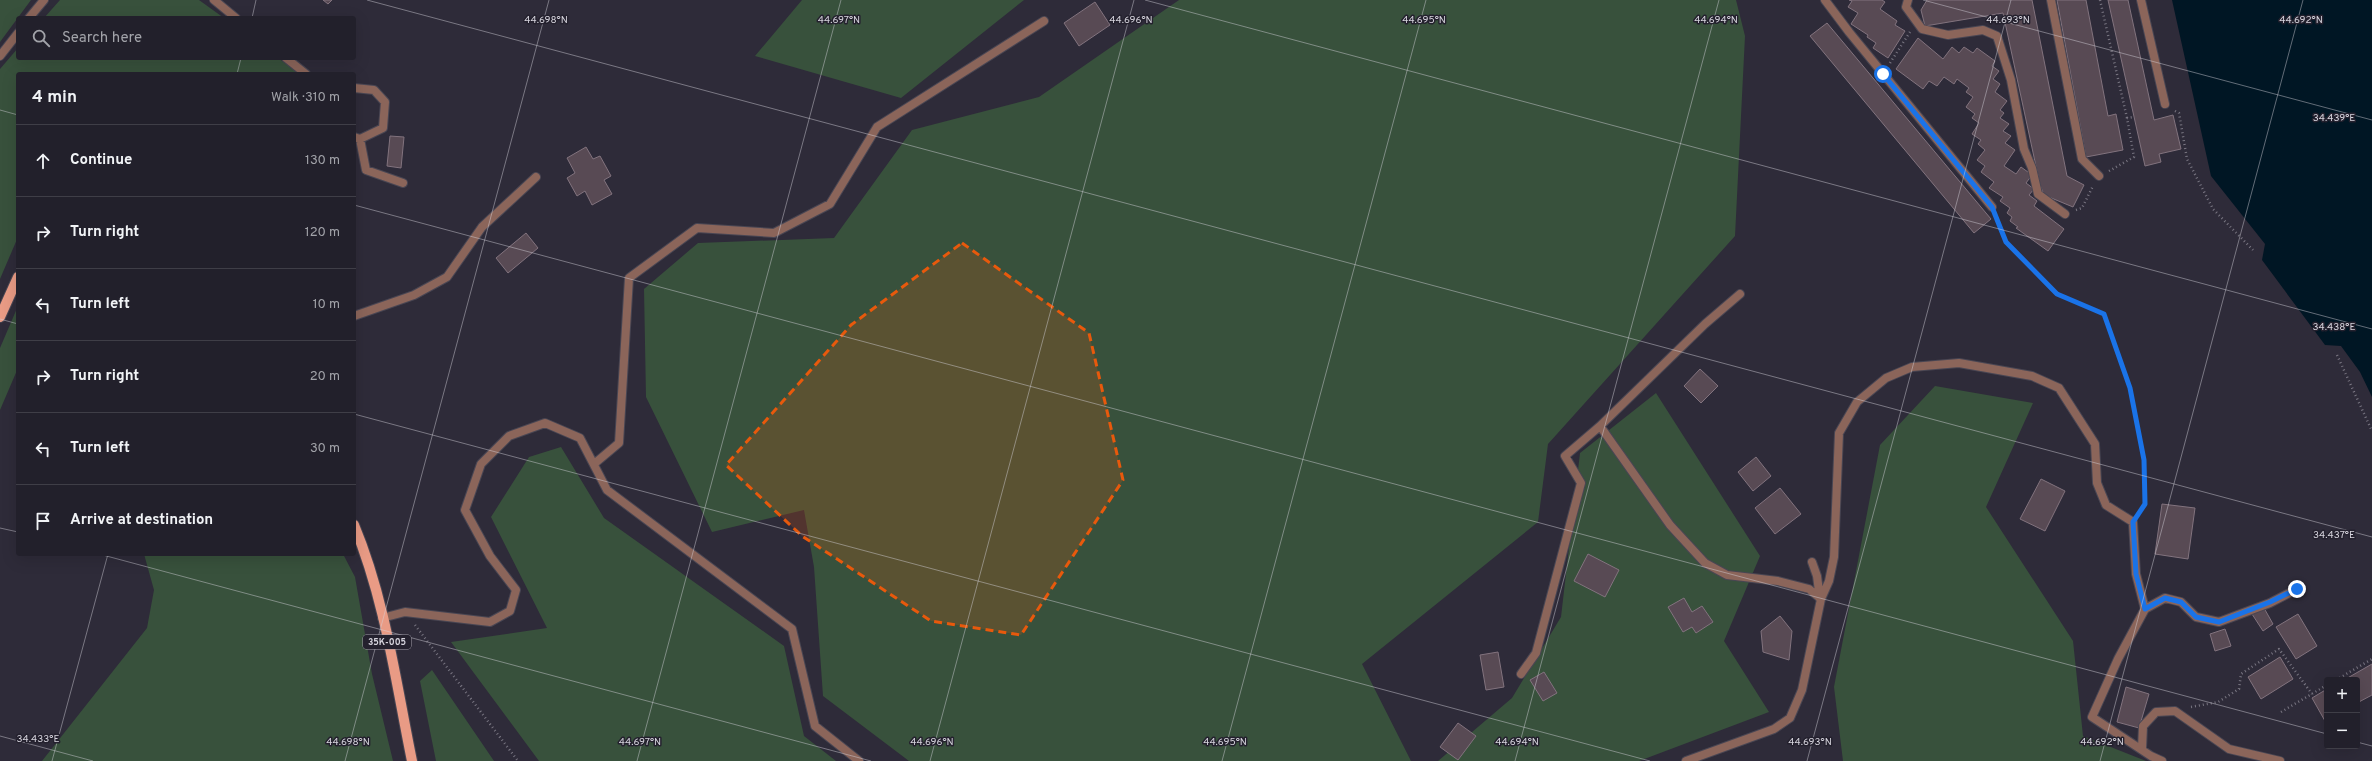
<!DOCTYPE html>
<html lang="en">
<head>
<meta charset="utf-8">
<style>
  :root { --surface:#22202b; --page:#2a2833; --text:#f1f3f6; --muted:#a2a3a9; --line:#3f3e47 }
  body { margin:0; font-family:Overpass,sans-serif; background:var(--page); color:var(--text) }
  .controls { position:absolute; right:12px; bottom:12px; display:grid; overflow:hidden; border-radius:4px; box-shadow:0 4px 16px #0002 }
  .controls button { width:36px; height:36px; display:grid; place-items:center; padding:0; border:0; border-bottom:1px solid var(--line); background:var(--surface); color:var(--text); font:20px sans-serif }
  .stop { position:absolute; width:12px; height:12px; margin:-9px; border:3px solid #1a73e8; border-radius:50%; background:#fff }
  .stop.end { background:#1a73e8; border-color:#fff; box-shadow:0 1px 4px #0008 }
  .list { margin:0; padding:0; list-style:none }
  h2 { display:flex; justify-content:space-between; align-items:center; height:52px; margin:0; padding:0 16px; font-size:17px }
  h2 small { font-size:13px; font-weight:400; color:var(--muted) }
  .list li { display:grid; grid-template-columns:26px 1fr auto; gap:12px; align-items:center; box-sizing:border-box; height:72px; padding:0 16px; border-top:1px solid var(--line) }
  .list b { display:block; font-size:15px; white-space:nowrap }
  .list em { font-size:13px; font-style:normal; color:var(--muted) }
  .icon { flex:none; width:22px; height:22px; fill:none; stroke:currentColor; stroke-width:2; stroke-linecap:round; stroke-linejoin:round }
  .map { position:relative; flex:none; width:2372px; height:761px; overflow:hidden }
  .search { position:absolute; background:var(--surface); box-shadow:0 4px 16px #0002; left:16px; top:16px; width:340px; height:44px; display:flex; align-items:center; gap:10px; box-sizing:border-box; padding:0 14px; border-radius:4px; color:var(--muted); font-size:15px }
  .panel { position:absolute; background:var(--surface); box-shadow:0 4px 16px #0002; left:16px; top:72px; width:340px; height:484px; border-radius:4px }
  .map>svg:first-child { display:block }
</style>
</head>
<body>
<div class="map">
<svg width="2372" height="761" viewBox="0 0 2372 761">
  <rect width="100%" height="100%" fill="#2e2b39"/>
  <path fill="#38513c" d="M0,0H31L0,42Z
    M60,0H199L224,18H44Z
    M802,0H1024L901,98L755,56Z
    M1179,0H1736L1745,36L1735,236L1548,444L1538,522L1362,664L1411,761H909L823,696L814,567L804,510L712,532L646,397L644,289L698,243L834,238L912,130L1039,97Z
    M18,48V58H278L300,74H18V237L0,279V69Z
    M18,306V368L0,410V348Z
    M1935,386L2033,403L1986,507L2073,641L2083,736L2146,761H1843L1834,687L1880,445Z
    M1656,393L1760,556L1724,641L1769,712L1639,761H1438L1512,698L1561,617L1580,453Z
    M561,447L604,518L784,646L804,736L836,761H539L451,642L547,628L491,517L529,457Z
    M144,554H343L355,577L372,674L393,761H42L147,628L154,590Z
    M432,670L494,761H436L420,681Z"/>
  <path fill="#001624" d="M2172,0H2372V397L2360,372L2341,346L2325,345L2262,260L2265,244L2211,176Z"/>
  <path fill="#584a54" stroke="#82737e" d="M323,0H332L328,4Z
    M1849,0H1882L1885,2L1880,9L1897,21L1895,25L1905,31L1888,58L1873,48L1876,43L1867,37L1868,35L1851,24L1858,13L1848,7L1852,1Z
    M1927,0H2032L2067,176L2084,185L2073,207L2044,195L2040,185L2003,13L1925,26L1921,10Z
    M2057,0H2086L2108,116L2116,114L2123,150L2086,157Z
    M2108,0H2128L2154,120L2173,115L2181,149L2159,154L2161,162L2145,166Z
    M1095,2L1110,25L1079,46L1064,23Z
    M1827,23L1991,219L1974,233L1810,36Z
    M1918,38L1943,59L1952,47L1959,53L1964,47L1973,53L1977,48L1995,61L1992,66L1999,71L1993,79L2000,84L1995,92L2007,101L2000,110L2004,113L2000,118L2009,124L2003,131L2011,136L2005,143L2015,150L2004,166L2016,174L2021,167L2032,175L2026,183L2034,189L2029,195L2037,201L2034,206L2064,229L2048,251L2016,228L2018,227L2010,221L2012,217L2007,213L2010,208L2000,201L2003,197L1989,188L1994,182L1981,172L1985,166L1977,160L1985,150L1978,144L1981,140L1972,134L1979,123L1972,118L1975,114L1966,107L1973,97L1966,92L1969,88L1957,79L1954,84L1944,77L1937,86L1929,81L1923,89L1896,69Z
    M390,136L404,137L401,168L387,166Z
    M586,147L593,159L600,156L611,176L604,180L612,194L592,205L585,191L577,196L567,178L575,173L567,158Z
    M526,233L538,248L508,273L496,258Z
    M1700,369L1718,386L1701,403L1684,386Z
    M1756,457L1771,476L1753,491L1738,472Z
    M2041,479L2065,491L2045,531L2020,519Z
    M1780,488L1801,514L1775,534L1755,508Z
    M2162,504L2195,508L2188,559L2155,554Z
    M1588,554L1619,570L1605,597L1574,581Z
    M1684,598L1692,612L1702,606L1713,622L1696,633L1692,627L1683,632L1668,607Z
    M2264,608L2273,624L2263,631L2252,614Z
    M2298,614L2317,646L2296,659L2276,627Z
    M1780,616L1792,631L1789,660L1763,652L1761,631Z
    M2225,629L2231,646L2215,651L2210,634Z
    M1498,652L1504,687L1486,690L1480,655Z
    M2280,657L2293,679L2261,699L2248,677Z
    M2372,664V695L2357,703V680H2344Z
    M1544,672L1557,693L1543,701L1530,680Z
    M2126,687L2149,694L2139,728L2117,722Z
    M2327,689V720L2325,721L2312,698Z
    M1458,723L1476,736L1458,760L1440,747Z"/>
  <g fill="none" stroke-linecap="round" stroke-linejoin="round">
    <defs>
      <path id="lane" d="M214,0L236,18
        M1825,0L1849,32L1992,207
        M1908,0L1906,7L1922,29L1948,35L1983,30L1997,36L2011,80L2024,149L2032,168L2038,194L2065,214
        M2051,0L2082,159L2099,176
        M2141,0L2165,104
        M286,58L306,74
        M354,88L374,90L385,102L383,128L360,139L354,137
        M360,139L366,170L403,183
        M354,316L414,295L447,277L482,227L536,177
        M1600,426L1705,324L1740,294
        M594,464L619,443L629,278L697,228L774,233L830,204L877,127L1044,21
        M1812,562L1817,576L1820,599
        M2145,609L2165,598L2181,602L2196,617L2219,622L2270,603L2297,589
        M382,618L405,612L490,622L510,611L516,590L490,556L465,510L481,464L509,436L545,423L580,438L607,490L792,629L815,726L859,761
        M1521,674L1536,653L1581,483L1565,456L1600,426L1670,525L1705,563L1727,575L1778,581L1809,589L1821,599
        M2142,749L2143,726L2156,712L2175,711L2229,749L2280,761
        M1686,761L1774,729L1790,718L1802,690L1821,599L1829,581L1834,557L1839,433L1857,402L1886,378L1912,367L1959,363L2032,376L2059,388L2095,444L2097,483L2106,505L2133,522L2136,574L2145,609L2118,659L2092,717L2151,756L2162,761"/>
      <path id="street" d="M29,18L44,0
        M0,56L18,33"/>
      <path id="primary" d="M0,317L18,277
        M354,525C385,599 396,683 412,761"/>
    </defs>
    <use href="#lane" stroke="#494653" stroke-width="10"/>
    <use href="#street" stroke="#494653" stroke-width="10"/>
    <use href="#primary" stroke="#494653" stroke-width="12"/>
    <path stroke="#797682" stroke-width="2.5" stroke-dasharray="1 3" stroke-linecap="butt" d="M2100,0L2127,118
      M1890,63L1910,32
      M2175,111L2179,113L2187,159L2213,209L2253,250
      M2109,171L2134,157L2127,118L2134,117
      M2076,210L2082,208L2093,186
      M1997,218L2006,242L2057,294L2104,314L2130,388L2144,460L2145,504L2140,512
      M2337,355L2372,431
      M415,625L518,761
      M2336,680L2372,659
      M2191,707L2218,702L2239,689L2241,674L2279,649L2312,694
      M2281,712L2327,685"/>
    <use href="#lane" stroke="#8b655a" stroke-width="8"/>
    <use href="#street" stroke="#8b655a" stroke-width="8"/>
    <use href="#primary" stroke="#e99b85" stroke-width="10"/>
  </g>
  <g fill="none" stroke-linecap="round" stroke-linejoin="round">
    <path stroke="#1a73e8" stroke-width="5" d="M1883,74L1992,207L2006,242L2057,294L2104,314L2130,388L2144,460L2145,504L2133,522L2136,574L2145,609L2165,598L2181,602L2196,617L2219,622L2270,602L2297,589"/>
  </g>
  <path fill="#e8590c" fill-opacity="0.2" stroke="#e8590c" stroke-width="3" stroke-dasharray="8 5" stroke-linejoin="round" d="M962,243L1089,333L1123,480L1021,635L931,621L802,536L726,465L851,325Z"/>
  <path fill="none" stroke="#d6d4dd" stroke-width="1" stroke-opacity="0.45" d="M367,0L2372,537M1145,0L2372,329M1923,0L2372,120M252,18L256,0M237,74L241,58M0,110L18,115M354,205L2327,734M0,319L18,324M354,414L1650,761M0,528L18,532M99,554L871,761M0,736L93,761M2357,742L2372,746M52,761L108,554M345,761L549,0M637,761L841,0M930,761L1134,0M1222,761L1426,0M1515,761L1719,0M1807,761L2011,0M2100,761L2303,0"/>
  <g text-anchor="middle" stroke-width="3" stroke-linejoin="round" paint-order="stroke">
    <rect fill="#24212e" stroke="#a19ea8" stroke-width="1" x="363" y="635" width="48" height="14" rx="3"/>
    <g font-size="9" font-weight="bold" fill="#d6d4dd">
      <text x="387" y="645">35К-005</text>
    </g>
  </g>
  <g font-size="10" text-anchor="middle" fill="#d6d4dd" stroke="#24212e" stroke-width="3" stroke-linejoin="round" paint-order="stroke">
    <text x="546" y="23">44.698°N</text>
    <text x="839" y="23">44.697°N</text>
    <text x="1131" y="23">44.696°N</text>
    <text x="1424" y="23">44.695°N</text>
    <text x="1716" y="23">44.694°N</text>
    <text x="2008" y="23">44.693°N</text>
    <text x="2301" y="23">44.692°N</text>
    <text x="2334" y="121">34.439°E</text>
    <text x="2334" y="330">34.438°E</text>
    <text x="2334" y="538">34.437°E</text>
    <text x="38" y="742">34.433°E</text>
    <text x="348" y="745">44.698°N</text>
    <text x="640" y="745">44.697°N</text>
    <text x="932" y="745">44.696°N</text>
    <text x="1225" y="745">44.695°N</text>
    <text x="1517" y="745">44.694°N</text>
    <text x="1810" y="745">44.693°N</text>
    <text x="2102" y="745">44.692°N</text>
  </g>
</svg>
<div class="controls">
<button>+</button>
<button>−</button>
</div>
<div class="stop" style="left:1883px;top:74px"></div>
<div class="stop end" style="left:2297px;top:589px"></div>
<div class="search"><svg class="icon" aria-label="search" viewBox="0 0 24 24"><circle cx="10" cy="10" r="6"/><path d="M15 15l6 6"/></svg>Search here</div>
<section class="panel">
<h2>4 min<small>Walk · 310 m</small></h2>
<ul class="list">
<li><svg class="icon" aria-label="ahead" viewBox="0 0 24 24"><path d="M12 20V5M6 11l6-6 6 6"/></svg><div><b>Continue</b></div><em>130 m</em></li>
<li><svg class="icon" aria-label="right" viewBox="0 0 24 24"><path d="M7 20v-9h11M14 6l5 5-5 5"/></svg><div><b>Turn right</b></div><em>120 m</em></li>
<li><svg class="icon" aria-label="left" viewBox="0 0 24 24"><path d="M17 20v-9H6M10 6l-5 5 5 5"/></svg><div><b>Turn left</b></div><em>10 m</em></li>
<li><svg class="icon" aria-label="right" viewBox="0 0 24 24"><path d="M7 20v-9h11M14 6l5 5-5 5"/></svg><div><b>Turn right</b></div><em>20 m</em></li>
<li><svg class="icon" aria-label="left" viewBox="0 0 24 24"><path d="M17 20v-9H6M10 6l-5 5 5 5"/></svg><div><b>Turn left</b></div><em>30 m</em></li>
<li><svg class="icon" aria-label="arrive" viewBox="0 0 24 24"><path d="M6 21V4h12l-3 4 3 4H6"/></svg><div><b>Arrive at destination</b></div></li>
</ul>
</section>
</div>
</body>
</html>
